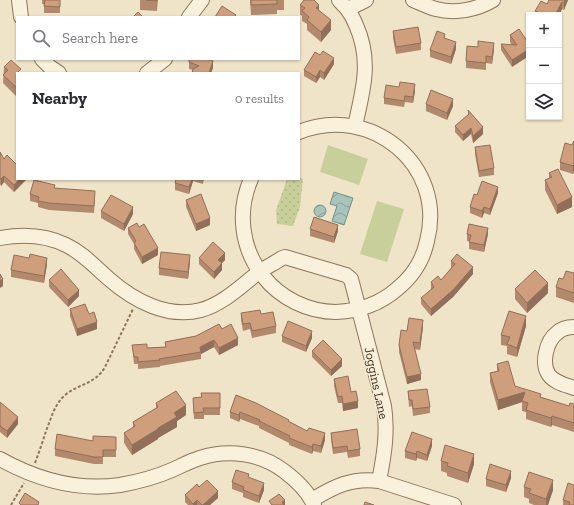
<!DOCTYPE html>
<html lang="en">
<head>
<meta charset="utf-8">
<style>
  :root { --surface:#fff; --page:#f2f2f3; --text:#2b2b33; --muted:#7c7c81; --line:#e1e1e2 }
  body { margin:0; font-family:"Zilla Slab",serif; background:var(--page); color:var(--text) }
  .controls { position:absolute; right:12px; top:12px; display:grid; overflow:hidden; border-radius:0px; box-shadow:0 1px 3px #0004 }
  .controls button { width:36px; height:36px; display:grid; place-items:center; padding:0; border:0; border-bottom:1px solid var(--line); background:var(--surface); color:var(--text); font:20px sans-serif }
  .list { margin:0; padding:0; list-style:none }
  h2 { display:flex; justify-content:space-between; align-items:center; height:52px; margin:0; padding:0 16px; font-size:17px }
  h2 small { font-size:13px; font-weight:400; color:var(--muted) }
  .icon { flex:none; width:22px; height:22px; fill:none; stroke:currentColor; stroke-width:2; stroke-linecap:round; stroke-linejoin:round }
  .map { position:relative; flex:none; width:574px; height:505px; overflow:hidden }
  .search { position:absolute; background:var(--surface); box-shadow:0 1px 3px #0004; left:16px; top:16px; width:284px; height:44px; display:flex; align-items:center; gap:10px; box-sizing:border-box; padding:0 14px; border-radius:0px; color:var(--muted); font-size:15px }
  .panel { position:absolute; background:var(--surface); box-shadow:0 1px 3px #0004; left:16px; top:72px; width:284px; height:108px; border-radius:0px }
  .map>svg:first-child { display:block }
</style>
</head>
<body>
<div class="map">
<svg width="574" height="505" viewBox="0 0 574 505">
  <defs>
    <pattern id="grass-dots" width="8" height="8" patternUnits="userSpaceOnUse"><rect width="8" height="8" fill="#c9cf9b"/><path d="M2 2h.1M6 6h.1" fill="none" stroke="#aeb285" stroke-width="1.8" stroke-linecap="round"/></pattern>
    <pattern id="water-waves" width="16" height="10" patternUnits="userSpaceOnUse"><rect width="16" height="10" fill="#a9c4bc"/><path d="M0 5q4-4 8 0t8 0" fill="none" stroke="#8ba098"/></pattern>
  </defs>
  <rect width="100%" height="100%" fill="#f0e4c8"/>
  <path fill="url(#grass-dots)" d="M299,177L303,179L300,207L293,226L277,224L276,210L287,179H299Z"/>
  <path fill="#c9cf9b" d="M328,145L368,159L359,185L320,172Z
    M377,201L404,209L387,262L360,254Z"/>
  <path fill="url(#water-waves)" stroke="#6f938a" d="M334,192L353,198L344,225L332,221L337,206L330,204Z
    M314 211a6 6 0 1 1 12 0a6 6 0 1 1-12 0Z"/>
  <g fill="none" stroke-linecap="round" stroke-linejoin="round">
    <defs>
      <path id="minor" d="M19,0L21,17
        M339,0C341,3 345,6 347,9C351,14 354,20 356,25C372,61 363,90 355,126
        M413,0C421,3 428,7 436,9C455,14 476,10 493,0
        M348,9L366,0
        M189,17L202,0
        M42,59L50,67L59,73
        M147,73L165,59
        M251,179C237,211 241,248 263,276C280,298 308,312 336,312C359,311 380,304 397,289C412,277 423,260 427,241C447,165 370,103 299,132
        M0,238C22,234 46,235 66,245C83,253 95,267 109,279C133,300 167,319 201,310C223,304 241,286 259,272C266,267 275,263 282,258L285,257L346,275L351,279L384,406C388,432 384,456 379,481
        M574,327C568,327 562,328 557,333C546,341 541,364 549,375C555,383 566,385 574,388
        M0,459C36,479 78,491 120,485C137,482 156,477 172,470C181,466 190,461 200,458C228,449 261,453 284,471C296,480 308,491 314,505
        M312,500C333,487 352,477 379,481L454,505"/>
    </defs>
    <use href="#minor" stroke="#8d765c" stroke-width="16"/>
    <path stroke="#8d765c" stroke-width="2" stroke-dasharray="3 2" stroke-linecap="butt" d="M35,463C39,452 43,441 46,431C51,419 54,406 63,397C76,384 95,385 105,367L133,309
      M11,505L24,483"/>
    <use href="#minor" stroke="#faf1dc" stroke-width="14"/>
  </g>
  <path fill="#b2896c" d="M42,0H60V13H44V4H42Z
    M140,0H158L157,11L140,10Z
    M250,0H284V10H277V14L251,15Z
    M549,0H568L564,10L562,9L559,15H535V11L547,4Z
    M300,5L319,10L331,30L321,42L307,30V24L302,21V16L300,15Z
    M519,29L512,67L501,50V44L512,45L510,42V35Z
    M393,31L421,43V50L396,54L393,38Z
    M445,38L456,49L451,64L430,57V50Z
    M494,49L492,64L486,63V70L466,68V61Z
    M189,59L213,68L211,73H192L193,70L189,69Z
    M334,64L324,80L320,77L316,83L304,76V70Z
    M4,67L21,73H17V97L3,83Z
    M415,91L413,103L405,102L404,107L384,104V98Z
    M426,104L453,106L447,120L426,111Z
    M468,110L483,134L473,143L471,134L463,141L455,132V126L468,115Z
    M574,141L573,174L560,170V162L572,145Z
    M475,147L494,168V175L479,177L475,154Z
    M0,152L4,159L26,179L14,192L4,182L1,186L0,184Z
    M549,173L572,207L557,214L545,190V180L549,178Z
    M176,179H204L203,184L193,181L189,194L175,190V183Z
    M55,188L95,197L94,213L49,210L38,207V203L30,201V194Z
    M498,193L490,215L484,213L482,218L470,213V207L477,195Z
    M186,200L210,225L196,231L186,207Z
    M101,211L133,214L124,231L101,218Z
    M128,228L158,255L142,264L134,249V244L128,234Z
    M310,229L338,231L334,243L310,236Z
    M467,234H488L484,252L469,249V241H467Z
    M199,258L225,260L222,263V270L214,279L199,264Z
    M451,261L473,274L453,297L431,316L421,304V298L431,290V282L441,280L451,268Z
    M190,262L188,279L159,275V268Z
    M47,264L44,283L11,277V270Z
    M574,273V303L556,297V287L563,279Z
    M49,280L79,296L68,307L49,287Z
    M515,289L548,293L527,313L515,299Z
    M70,309L89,314L97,329L77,336L70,316Z
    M241,313L261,314L276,326V333L252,338L250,329L243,331L241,320Z
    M526,326L517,357L507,354V346L501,345V335Z
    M423,327L420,350L414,349L421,380L407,384L399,352V345L407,331Z
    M222,329L238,345L219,355L214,347L201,354V359L160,366V367L138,369V364H134L132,345L147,348L165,347V342L196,336Z
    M282,336L312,338L306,352L282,342Z
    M312,351L342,366L331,376L312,357Z
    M497,364L515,386L541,397L569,406L574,404V432L552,425L551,427L526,419V412L522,411V402L498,410L490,382V373L497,371Z
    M334,379L351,392L358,408L343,411L342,403H338L334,386Z
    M408,391L430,407V413L413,416L412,406L409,407Z
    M201,393H220V415H204V419H194L193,405L201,397Z
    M236,395L325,440L321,453L313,451L312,454L289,445V443L259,428V426L240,419L239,422L230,418V412Z
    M0,402L18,424L7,438L0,432Z
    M156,403L186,415L177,421V427L158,438V439L132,455L124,443V433L133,428V422L156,409Z
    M331,433L360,449V456L348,458L347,452L333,454L331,439Z
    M116,437V457H103V464H94L55,456V449L93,441Z
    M432,446L427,461L417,458L416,461L405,458V451Z
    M441,461L474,464L468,483L447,476V473L441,471Z
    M249,478L264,490L259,503L243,497V493L232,489V482Z
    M511,478L506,492L486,486V479Z
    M574,485V505H563V500Z
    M199,487L218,498L210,505H188L185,502V495Z
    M524,487L553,490L548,505H534L529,503V499L524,497Z"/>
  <path fill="#916f58" d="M565,0H568L564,10V3Z
    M562,2V9L559,15H555Z
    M319,5V15L316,8Z
    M331,20V30L321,42V32Z
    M456,42V49L451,64V57Z
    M494,43V49L492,64V57Z
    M529,49V56L512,67V60Z
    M334,58V64L324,80V73Z
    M213,61V68L211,73H209Z
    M320,70V77L316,83V77Z
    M415,84V91L413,103V97Z
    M453,99V106L447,120V113Z
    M483,127V134L473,143V136Z
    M471,128V134L463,141V135Z
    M574,163V172L573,174V166Z
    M4,176V182L1,186V179Z
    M20,179H26V180L14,192V185Z
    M192,179H193V181L189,194V187Z
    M498,187V193L490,215V209Z
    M572,197V207L557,214V205Z
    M133,207V214L124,231V224Z
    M484,207V213L482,218V211Z
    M210,218V225L196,231V224Z
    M338,225V231L334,243V237Z
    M488,228V234L484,252V245Z
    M158,248V255L142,264V257Z
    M225,253V260L218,267V260Z
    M190,255V262L188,279V272Z
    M47,258V264L44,283V276Z
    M222,263V270L214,279V272Z
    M473,267V274L453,297L431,316V309Z
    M3,279V286L0,288V281Z
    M548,283V293L527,313V303Z
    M79,290V296L68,307V300Z
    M526,316V326L517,357V348Z
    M423,320V327L420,350V343Z
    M97,322V329L77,336V329Z
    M312,331V338L306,352V346Z
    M238,338V345L219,355V348Z
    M214,340V347L201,354L200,347Z
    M342,359V366L331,376V370Z
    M421,374V380L407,384V377Z
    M525,392L522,402L498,410V400Z
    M358,401V408L343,411V404Z
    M186,405V415L177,421V427L158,438V439L132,455V445L158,428L174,413Z
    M240,412V419L239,422V415Z
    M552,416V425L551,427V418Z
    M18,417V424L7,438V431Z
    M325,433V440L321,453V446Z
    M432,439V446L427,461V455Z
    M313,444V451L312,454V447Z
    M417,451V458L416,461V454Z
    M474,454V464L468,483V473Z
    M511,471V478L506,492V485Z
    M553,480V490L548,505H546V499Z
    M264,483V490L259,503V496Z
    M218,491V498L210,505H203Z
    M197,500V505H193V504Z
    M285,500V505H282V502Z"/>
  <path fill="#cf9f7d" stroke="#916f58" d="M45,0H60V7L44,6Z
    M146,0H157V1Z
    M251,0H277V4L251,5Z
    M304,0H314L319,5L316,8L331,20L321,32L307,20L309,17L302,11L305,8L300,5Z
    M549,0H565L564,3L562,2L555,15H536L538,12L535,11L541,1L547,4Z
    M222,6L236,15L234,17H215Z
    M138,12L143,17H133Z
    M418,27L421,43L396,47L393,31Z
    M519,29L529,44V49L512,60L501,44L517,45L510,35Z
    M437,31L445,34L444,38L456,42L451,57L430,50Z
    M478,41L494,43L492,57L486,56V63L466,61L467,46L478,47Z
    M323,51L334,58L324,73L320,70L316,77L304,70L315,52L320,55Z
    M189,59H209L213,61L209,73H192L193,69L199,66L189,62Z
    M11,60L21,69L18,72L19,73H17V88L3,75L8,70L4,67Z
    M400,82L415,84L413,97L405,96L404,101L384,98L386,85L399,87Z
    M431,90L453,99L447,113L426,104Z
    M468,110L483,127L473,136L471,128L463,135L455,126L469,114Z
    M574,141V163L573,166L560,162L565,143L572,145Z
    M490,145L494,168L479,171L475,147Z
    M0,152L4,159L7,155L17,165V179H20L14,185L4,176L1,179L0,178Z
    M558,169L572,197L557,205L545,180L552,177L549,173Z
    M176,179H192L189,187L175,183Z
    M34,180L55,185L54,188L95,191L94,206L49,203L38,201L39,197L30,194Z
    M482,181L498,187L490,209L484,207L482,211L470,207L474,194L477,195Z
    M201,194L210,218L196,224L186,200Z
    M111,195L133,207L124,224L101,211Z
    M314,217L338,225L334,237L310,229Z
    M137,223L139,227L144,224L158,248L142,257L134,243L136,241L128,228Z
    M469,224L488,228L484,245L469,242L471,235L467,234Z
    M213,242L225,253L218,260L222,263L214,272L199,258Z
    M161,252L190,255L188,272L159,268Z
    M30,254L47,258L44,276L11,270L14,255L29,258Z
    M457,254L473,267L453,290L431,309L421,298L434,287L431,282L438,276L441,280L455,264L451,261Z
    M61,269L79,290L68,300L49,280Z
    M535,270L548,283L527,303L515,289Z
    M566,271L574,273V293L556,287L559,278L563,279Z
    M0,274L3,279L0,281Z
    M85,304L89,314L94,312L97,322L77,329L70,309Z
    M260,310L261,314L273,312L276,326L252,331L250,323L243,324L241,313Z
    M509,311L526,316L517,348L507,344L510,337L501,335Z
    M409,318L423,320L420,343L413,342L421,374L407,377L399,345L401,330L407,331Z
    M288,321L312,331L306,346L282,336Z
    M219,324L222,329L231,324L238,338L219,348L214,340L200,347L201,352L159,359L160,360L138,362V357H134L132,345L147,344V348L166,347L165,342L196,336Z
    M323,340L342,359L331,370L312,351Z
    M508,361L515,386L541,394L540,397L569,406L570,403L574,404V423L552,416L551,418L526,410L528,403L522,401L525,392L498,400L490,373L499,371L497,364Z
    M348,376L351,392L356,391L358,401L343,404L342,396L338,397L334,379Z
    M427,389L430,407L413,409L412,400H409L408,391Z
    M176,391L186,405L174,413L177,417L158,428V429L132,445L124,433L135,426L133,422L158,407L156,403Z
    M201,393H220V408H203L204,412L194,413L193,398L202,397Z
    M236,395L256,403L289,420L288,421L307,431L309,428L325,433L321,446L313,444L312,447L289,438L290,436L259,421L260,420L240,412L239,415L230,412Z
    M0,402L18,417L7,431L0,426Z
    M357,429L360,449L348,451L347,446L333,448L331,433Z
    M412,432L432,439L427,455L417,451L416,454L405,451Z
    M57,434L93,441V436L116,437V450H103V457H94L55,449Z
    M445,445L474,454L468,473L447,466L448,463L441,461Z
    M490,464L511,471L506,485L486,479Z
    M236,470L249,474L248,477L264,483L259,496L243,490L244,487L232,482Z
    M529,472L553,480L546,499L529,493L531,489L524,487Z
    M207,480L218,491L203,505H202L197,500L193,504L185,495L197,484L199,487Z
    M568,483L574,485V505H569L570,502L563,500Z
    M25,493L39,502L38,505H21L19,503Z
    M279,494L285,500L282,502L284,505H272L269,501Z
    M365,502L374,505H364Z"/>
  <g text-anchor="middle" stroke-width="3" stroke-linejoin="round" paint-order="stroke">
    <g font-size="13" fill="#3d2e20" stroke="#f7eed8">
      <text transform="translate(377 383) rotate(78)" y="5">Joggins Lane</text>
    </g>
  </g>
</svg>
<div class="controls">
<button>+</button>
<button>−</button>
<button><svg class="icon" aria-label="layers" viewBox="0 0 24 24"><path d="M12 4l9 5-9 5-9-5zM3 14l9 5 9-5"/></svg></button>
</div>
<div class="search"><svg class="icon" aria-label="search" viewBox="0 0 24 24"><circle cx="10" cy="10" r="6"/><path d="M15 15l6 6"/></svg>Search here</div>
<section class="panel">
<h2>Nearby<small>0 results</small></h2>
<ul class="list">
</ul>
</section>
</div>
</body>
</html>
